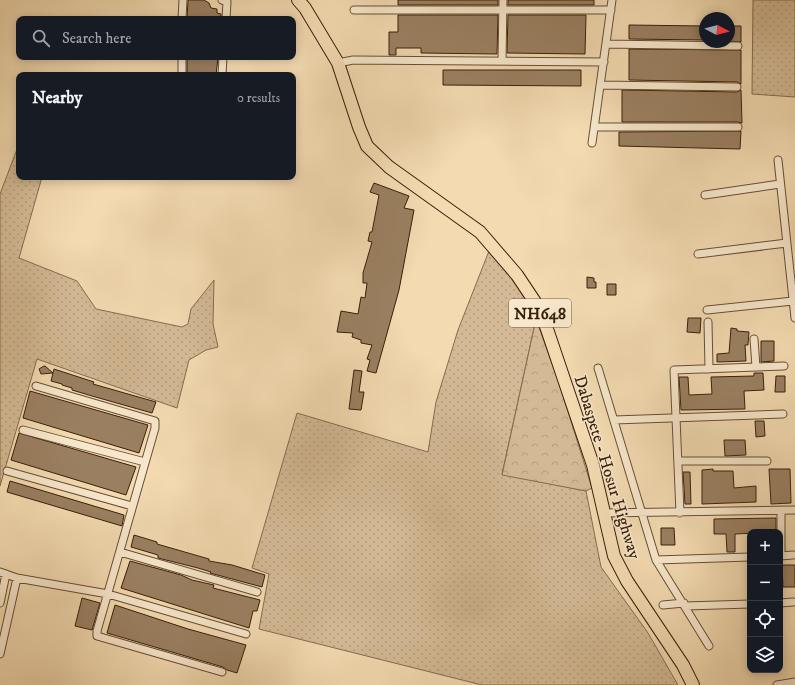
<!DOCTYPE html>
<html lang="en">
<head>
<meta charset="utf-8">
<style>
  :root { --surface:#171b24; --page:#242831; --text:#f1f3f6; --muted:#9ea1a6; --line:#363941 }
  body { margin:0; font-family:"IM FELL DW Pica",serif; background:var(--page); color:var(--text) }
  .controls { position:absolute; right:12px; bottom:12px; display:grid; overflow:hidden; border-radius:8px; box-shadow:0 2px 10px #0003 }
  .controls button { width:36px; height:36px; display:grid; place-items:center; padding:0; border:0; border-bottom:1px solid var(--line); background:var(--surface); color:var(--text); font:20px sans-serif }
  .compass { position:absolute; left:699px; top:12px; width:36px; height:36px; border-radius:50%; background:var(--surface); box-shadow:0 2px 10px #0003; rotate:97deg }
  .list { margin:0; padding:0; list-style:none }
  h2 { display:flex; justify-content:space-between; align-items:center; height:52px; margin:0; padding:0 16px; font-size:17px }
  h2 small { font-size:13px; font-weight:400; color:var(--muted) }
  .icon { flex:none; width:22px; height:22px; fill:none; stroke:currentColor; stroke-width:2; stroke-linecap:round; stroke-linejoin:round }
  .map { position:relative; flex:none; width:795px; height:685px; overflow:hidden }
  .search { position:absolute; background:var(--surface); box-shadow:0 2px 10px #0003; left:16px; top:16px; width:280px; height:44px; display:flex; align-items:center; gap:10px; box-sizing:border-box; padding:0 14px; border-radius:8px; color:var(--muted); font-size:15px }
  .panel { position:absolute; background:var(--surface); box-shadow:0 2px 10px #0003; left:16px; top:72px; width:280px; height:108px; border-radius:8px }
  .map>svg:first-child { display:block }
</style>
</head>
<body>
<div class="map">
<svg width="795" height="685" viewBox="0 0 795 685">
  <defs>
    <pattern id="grass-dots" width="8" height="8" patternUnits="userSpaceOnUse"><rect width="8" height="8" fill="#d3ba95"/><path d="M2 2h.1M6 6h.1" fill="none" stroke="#b69f7f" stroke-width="1.8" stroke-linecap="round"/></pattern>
    <pattern id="forest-crowns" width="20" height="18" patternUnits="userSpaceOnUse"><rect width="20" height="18" fill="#d3ba95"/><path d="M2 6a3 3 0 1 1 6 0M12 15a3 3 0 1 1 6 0" fill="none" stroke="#b69f7f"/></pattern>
  </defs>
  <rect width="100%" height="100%" fill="#f3dab1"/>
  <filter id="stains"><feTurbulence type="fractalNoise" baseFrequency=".005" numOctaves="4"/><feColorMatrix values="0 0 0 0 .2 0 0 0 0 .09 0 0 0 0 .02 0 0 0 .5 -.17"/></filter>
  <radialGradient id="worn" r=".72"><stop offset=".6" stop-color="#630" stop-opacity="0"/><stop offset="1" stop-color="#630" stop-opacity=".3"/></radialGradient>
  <path fill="url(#grass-dots)" stroke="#866c50" d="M753,0H795V97L752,94Z
    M19,144V177H42L19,258L77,281L96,309L182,327L188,324L191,309L214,280L213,324L218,347L206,350L189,360L177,408L37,359L0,486V194Z
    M489,251L518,286L536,319L502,474L586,491L601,567L648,633L678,685H482L259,629L269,574L252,568L297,413L428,452L436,402L458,330Z"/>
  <path fill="url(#forest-crowns)" stroke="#866c50" d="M536,319L558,380L592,488L586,491L502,475Z"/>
  <path fill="#9a8061" stroke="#391f0b" d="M188,0H204L209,3L211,8L217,9V13L221,14V19H187Z
    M398,0H498V5H398Z
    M508,0H594V5H508Z
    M398,15H498L497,54L421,53V48H396V55H389V32H398Z
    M508,15H586L585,54L507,53Z
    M629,25L705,26V40L629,39Z
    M729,26H741V42L729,41Z
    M629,49L741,50V84L737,82L629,80Z
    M187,57H218L216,75H187Z
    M443,70H581V86L443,85Z
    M622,90L737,92L741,90L742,123L738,122H622Z
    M741,131L740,149L619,146V132Z
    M374,183L409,196L404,208L414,210L399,290L376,373L367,371L370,360L367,359L372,345L361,343V340L352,337L353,333L337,332L341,311L358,314L361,297L365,298L367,283H363V273L372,242L368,241L370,232H372L379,195L370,192Z
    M587,277L594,278V282H596V288H587Z
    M607,284H616V295H607Z
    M688,318H701L700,333L687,332Z
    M731,328L737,329V331L749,332L748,345H745L746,361L717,362V354L729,353Z
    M761,341H774V361L761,362Z
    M44,366H45L53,373L41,374L39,369Z
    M54,369L94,382L93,384L156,402L152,413L92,396L72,390V388L62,385V384L51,381Z
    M354,370L362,371L359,392H364L361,410L349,409Z
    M754,373H763L764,390L744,391L745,409L681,410L679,377H688L689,395L712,394L711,377L754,376Z
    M776,376H785V392H775Z
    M30,391L148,425L139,453L23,418Z
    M755,421H764L765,436L756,437Z
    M19,433L136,467L126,495L11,460Z
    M724,440H745L746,455L725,456Z
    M713,469V471H733L734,488L756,486V502L702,504V470Z
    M769,469H790L791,503L771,504Z
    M683,472H690L691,504H685Z
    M10,481L124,515L122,526L7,492Z
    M776,518V532L735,534V552H727L726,534H714V519Z
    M661,528H674L675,545H661Z
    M134,535L157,542V544L209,559V561L232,565L265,575L262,587L210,573L211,572L198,568L158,558V555L131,547Z
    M130,561L181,575L192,580L214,585L213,588L260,600L257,611H253L249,628L121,588Z
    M782,565H795V587H783Z
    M82,598L100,603L92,630L75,626Z
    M115,605L188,629L246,645L237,673L227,670L223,667L107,633Z"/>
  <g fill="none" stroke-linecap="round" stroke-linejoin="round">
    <defs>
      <path id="minor" d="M222,0L227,2L226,19
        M354,10H611
        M182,19L183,0
        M606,44L738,46
        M502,61L503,0
        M338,63L353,60L604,62
        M182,75V57
        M222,75L223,57
        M600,85L737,87
        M595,127H738
        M592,143L612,0
        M778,160L795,318
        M705,195L780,184
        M698,254L787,243
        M707,310L793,301
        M708,322L709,369
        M754,339L756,367
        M598,368L656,560L709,646
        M36,386L155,421V428L97,631V636L222,672
        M614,420L783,414
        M23,430L145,462
        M678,461H767
        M7,471L132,506
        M781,510V556
        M603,513L795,510
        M680,513L674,370L784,366
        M120,552L257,592
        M780,556L793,555
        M656,560L750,557
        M0,572L17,578L108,594L246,634
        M0,603L6,574
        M780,603L793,602
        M663,605L684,603
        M686,606L750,604
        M0,654L17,578
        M777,685L795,682"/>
      <path id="trunk" d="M298,0L305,8L338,63L359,127L367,146L389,167L480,232L517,275L537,305L547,329L593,465L614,556L627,581L683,665L693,685"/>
    </defs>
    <use href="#minor" stroke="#684e34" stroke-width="9"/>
    <use href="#trunk" stroke="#391f0b" stroke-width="14"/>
    <use href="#minor" stroke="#f7e7cc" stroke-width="7"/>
    <use href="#trunk" stroke="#f3dab1" stroke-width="12"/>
  </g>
  <g text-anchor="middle" stroke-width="3" stroke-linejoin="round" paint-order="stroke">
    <rect fill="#f7e7cc" stroke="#725b45" stroke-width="1" x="509" y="299" width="62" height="28" rx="3"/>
    <g font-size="16" font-weight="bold" fill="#391f0b">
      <text x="540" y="319">NH648</text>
    </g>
    <g font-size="17" fill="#391f0b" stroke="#f7e7cc">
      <text transform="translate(608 467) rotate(73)" y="6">Dabaspete - Hosur Highway</text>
    </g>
  </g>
  <rect width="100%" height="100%" filter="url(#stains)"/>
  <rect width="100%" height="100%" fill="url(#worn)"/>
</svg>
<div class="controls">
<button>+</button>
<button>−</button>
<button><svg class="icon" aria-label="locate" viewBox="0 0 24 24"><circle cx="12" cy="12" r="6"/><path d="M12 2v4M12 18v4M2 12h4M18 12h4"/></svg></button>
<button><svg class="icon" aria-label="layers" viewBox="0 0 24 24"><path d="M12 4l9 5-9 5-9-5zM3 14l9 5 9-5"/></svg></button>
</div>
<svg class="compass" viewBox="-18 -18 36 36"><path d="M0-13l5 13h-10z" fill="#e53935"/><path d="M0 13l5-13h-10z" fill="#9ea1a6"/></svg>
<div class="search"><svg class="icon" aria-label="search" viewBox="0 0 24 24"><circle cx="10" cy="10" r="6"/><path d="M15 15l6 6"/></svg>Search here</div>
<section class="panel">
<h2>Nearby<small>0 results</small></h2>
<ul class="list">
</ul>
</section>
</div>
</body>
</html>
